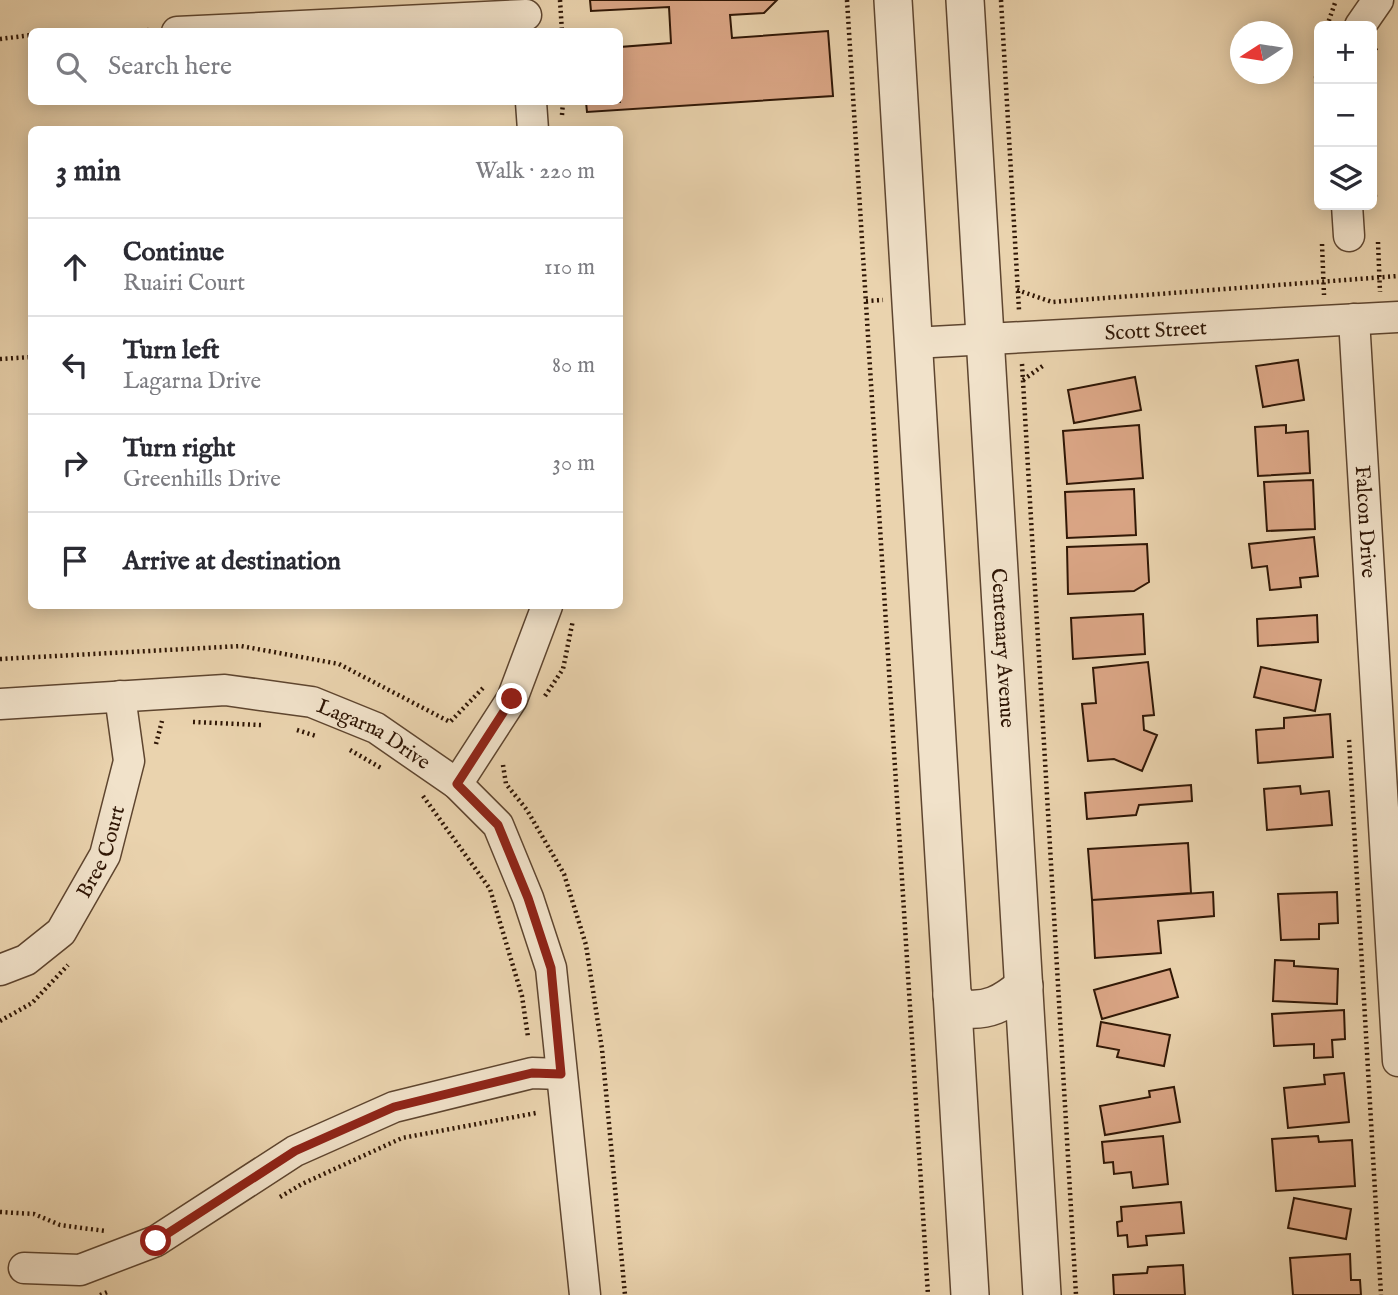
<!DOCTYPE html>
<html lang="en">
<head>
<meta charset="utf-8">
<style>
  :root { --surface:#fff; --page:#f7f7f7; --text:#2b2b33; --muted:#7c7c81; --line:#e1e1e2 }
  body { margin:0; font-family:"IM FELL English",serif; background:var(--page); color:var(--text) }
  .controls { position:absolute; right:21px; top:21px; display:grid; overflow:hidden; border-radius:10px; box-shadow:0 4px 18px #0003 }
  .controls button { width:63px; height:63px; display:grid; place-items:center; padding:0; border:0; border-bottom:2px solid var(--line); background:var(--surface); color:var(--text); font:35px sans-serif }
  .compass { position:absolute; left:1230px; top:21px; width:63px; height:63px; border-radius:50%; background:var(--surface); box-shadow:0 4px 18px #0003; rotate:258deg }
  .stop { position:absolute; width:21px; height:21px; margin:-16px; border:5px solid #8f2418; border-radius:50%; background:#fff }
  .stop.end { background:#8f2418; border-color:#fff; box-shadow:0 2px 7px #0008 }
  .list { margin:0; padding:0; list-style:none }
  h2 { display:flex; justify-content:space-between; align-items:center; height:91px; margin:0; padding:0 28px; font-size:30px }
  h2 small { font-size:23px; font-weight:400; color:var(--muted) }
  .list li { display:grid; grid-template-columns:46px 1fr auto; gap:21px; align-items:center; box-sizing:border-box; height:98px; padding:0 28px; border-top:2px solid var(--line) }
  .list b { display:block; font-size:26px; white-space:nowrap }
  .list p { margin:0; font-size:23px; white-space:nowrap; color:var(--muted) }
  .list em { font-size:23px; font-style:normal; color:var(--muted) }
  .icon { flex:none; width:38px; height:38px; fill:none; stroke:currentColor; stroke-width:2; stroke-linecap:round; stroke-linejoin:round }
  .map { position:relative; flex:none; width:1398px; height:1295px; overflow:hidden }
  .search { position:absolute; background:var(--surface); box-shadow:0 4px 18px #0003; left:28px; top:28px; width:595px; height:77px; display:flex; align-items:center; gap:18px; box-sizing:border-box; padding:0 24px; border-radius:10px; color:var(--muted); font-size:26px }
  .panel { position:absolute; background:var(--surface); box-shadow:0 4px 18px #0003; left:28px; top:126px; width:595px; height:483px; border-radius:10px }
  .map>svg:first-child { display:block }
</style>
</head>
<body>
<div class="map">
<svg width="1398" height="1295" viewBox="0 0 1398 1295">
  <rect width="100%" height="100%" fill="#ead3ae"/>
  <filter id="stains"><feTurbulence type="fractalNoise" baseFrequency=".00286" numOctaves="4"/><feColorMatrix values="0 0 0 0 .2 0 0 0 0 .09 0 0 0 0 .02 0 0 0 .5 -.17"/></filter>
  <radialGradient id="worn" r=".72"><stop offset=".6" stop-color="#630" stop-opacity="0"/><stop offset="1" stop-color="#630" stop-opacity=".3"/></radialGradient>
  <path fill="#dca787" stroke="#2f1605" stroke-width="2" d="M590,0H777L764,13L730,15L732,38L828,31L833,96L587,112L586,102H620V47L671,43L669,7L591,11Z
    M1298,360L1304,400L1263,407L1256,366Z
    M1135,377L1141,410L1074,423L1068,390Z
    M1139,425L1143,478L1067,484L1063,431Z
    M1286,425V433L1308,431L1310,473L1258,476L1255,427Z
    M1313,480L1315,529L1267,531L1264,482Z
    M1134,489L1136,535L1067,538L1065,492Z
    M1314,537L1318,576L1300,578L1301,587L1270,590L1267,566L1252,568L1249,544Z
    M1147,544L1149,582L1134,591L1068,594L1067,547Z
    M1143,614L1145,654L1073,659L1071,618Z
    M1317,615L1318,642L1258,646L1257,619Z
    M1148,662L1154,715L1143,716L1144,730L1157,735L1142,771L1114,759L1088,761L1082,704L1096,703L1093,668Z
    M1261,667L1321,680L1315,711L1254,697Z
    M1330,714L1333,757L1258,763L1256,730L1284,728V718Z
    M1191,785L1192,801L1139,805L1136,815L1087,819L1085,793Z
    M1300,786L1301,794L1329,791L1332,825L1267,830L1264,789Z
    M1188,843L1191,893L1092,900L1088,849Z
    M1213,892L1214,916L1158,921L1161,953L1095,958L1092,900Z
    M1337,892L1338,923L1319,924V939L1281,940L1278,894Z
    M1275,960L1294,961V966L1338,969L1337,1004L1273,1001Z
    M1170,969L1178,997L1102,1019L1094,990Z
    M1344,1010L1345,1039L1332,1040L1333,1057L1314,1058V1044L1274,1046L1272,1014Z
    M1101,1022L1170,1035L1164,1066L1117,1057L1119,1050L1097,1046Z
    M1344,1073L1349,1122L1288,1128L1284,1088L1325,1084L1324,1075Z
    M1174,1087L1180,1122L1105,1135L1100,1106L1150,1097L1149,1091Z
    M1163,1136L1168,1184L1133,1188L1131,1172L1114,1174L1113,1162L1104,1163L1102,1142Z
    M1318,1136L1319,1142L1352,1140L1355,1186L1276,1191L1272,1139Z
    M1294,1198L1351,1209L1346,1239L1288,1228Z
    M1181,1202L1184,1233L1146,1236L1147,1245L1128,1247L1127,1235L1118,1236L1117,1222L1122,1221L1121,1207Z
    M1350,1254L1351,1280H1360L1361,1295H1293L1290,1258Z
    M1183,1265L1185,1295H1114L1113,1275L1147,1273L1148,1267Z"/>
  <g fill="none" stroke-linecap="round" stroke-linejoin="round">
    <defs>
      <g id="minor">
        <path d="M1360,26L1378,0"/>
        <path d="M177,32L526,15"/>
        <path d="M531,102L533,130"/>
        <path d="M1347,205L1349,236"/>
        <path id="s1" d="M1354,319L1398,1061"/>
        <path id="s2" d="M913,343L1398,317"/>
        <path id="s3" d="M0,704L225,690L312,702L376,728L457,784L498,825L528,898L551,968L585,1295"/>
        <path d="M457,784L512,699L547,606"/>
        <path id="s4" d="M0,970L26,960L61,932L105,855L129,761L120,696"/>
        <path d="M24,1268L80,1270L156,1241L295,1151L394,1107L532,1073L561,1074"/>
      </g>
      <g id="tertiary">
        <path d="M893,0L970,1295"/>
        <path id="s5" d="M965,0L1042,1295"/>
        <path d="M952,995L960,1008C987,1013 1004,1003 1024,986"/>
      </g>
    </defs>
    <use href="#minor" stroke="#5e452f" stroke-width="33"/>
    <use href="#tertiary" stroke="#5e452f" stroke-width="40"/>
    <path stroke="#2f1605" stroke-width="4.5" stroke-dasharray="2 3.5" stroke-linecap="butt" d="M560,0L562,32
      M847,0L928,1295
      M1001,0L1019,310
      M1327,26L1336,0
      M108,32L150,30
      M0,39L32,35
      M1319,60L1316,74L1319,190
      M1372,60L1376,48
      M562,115L563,102
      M1372,118L1375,198
      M1378,242L1380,292
      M1322,244L1324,295
      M1017,290L1052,302L1398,276
      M866,301L883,300
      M0,359L32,357
      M1022,364L1076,1295
      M1023,380L1044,365
      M0,659L241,646L339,664L450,722L483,688
      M545,696L563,669L573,620
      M193,722L261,725
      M297,730L316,736
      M1349,740L1381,1295
      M156,744L162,721
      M350,750L381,768
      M503,765L506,784L527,810L564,874L586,945L602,1049L625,1295
      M423,796L490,889L522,996L528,1037
      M0,1021L32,1003L68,965
      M280,1197L302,1184L402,1138L536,1113
      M0,1212L34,1214L60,1225L105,1231
      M100,1295L110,1291"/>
    <use href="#minor" stroke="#f1e2ca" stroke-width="30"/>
    <use href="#tertiary" stroke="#f1e2ca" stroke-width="37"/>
  </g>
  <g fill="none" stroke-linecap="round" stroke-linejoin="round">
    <path stroke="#8f2418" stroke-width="9" d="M156,1241L295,1151L394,1107L532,1073L561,1074L551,968L528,898L498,825L457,784L512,699"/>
  </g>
  <g text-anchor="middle" stroke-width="6" stroke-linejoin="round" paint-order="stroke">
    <g font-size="21" fill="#2f1605" stroke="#f1e2ca">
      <text dy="7" stroke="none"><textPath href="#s2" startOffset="243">Scott Street</textPath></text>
      <text dy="7" stroke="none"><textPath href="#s1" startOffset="203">Falcon Drive</textPath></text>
      <text dy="7" stroke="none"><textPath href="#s5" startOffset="649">Centenary Avenue</textPath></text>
      <text dy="7" stroke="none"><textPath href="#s3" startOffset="383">Lagarna Drive</textPath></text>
      <text dy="7" stroke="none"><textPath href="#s4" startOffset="163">Bree Court</textPath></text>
    </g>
  </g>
  <rect width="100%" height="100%" filter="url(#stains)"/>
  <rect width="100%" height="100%" fill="url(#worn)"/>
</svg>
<div class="controls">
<button>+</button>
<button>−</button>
<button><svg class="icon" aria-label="layers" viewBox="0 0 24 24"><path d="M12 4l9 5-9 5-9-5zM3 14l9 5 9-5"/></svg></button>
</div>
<svg class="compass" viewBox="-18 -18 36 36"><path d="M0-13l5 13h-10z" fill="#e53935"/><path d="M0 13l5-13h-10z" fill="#7c7c81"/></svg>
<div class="stop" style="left:156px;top:1241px"></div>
<div class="stop end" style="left:512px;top:699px"></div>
<div class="search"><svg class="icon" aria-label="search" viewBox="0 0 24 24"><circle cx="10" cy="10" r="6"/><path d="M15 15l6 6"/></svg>Search here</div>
<section class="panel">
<h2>3 min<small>Walk · 220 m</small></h2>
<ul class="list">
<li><svg class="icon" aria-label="ahead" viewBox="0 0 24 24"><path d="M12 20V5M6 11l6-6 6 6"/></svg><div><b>Continue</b><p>Ruairi Court</p></div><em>110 m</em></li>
<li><svg class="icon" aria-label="left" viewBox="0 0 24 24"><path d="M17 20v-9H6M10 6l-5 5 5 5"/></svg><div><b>Turn left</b><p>Lagarna Drive</p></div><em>80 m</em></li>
<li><svg class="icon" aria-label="right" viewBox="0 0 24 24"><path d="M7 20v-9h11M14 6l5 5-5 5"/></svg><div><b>Turn right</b><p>Greenhills Drive</p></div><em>30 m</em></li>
<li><svg class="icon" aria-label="arrive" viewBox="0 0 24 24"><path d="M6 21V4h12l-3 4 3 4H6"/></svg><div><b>Arrive at destination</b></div></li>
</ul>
</section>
</div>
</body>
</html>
